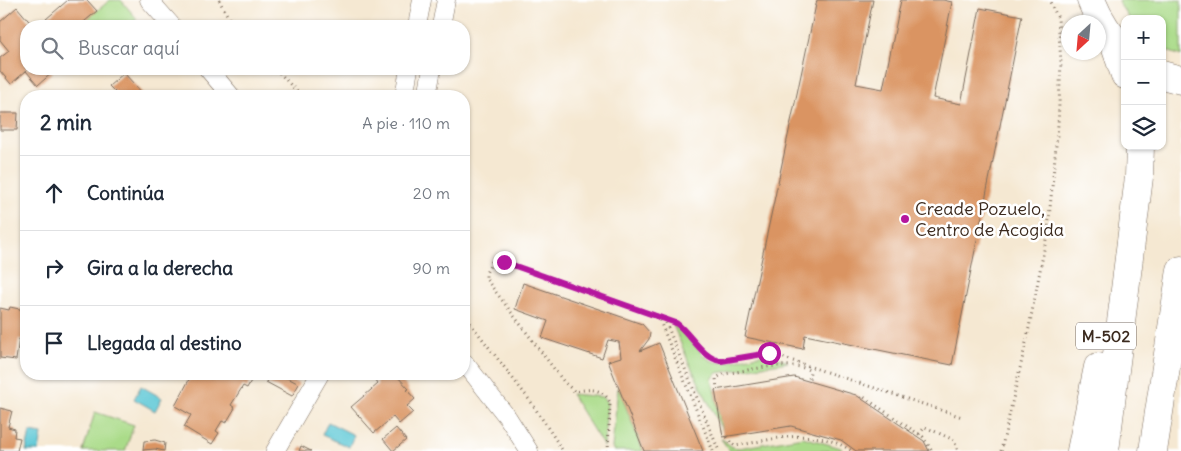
<!DOCTYPE html>
<html lang="es">
<head>
<meta charset="utf-8">
<style>
  :root { --surface:#fff; --page:#f2f2f3; --text:#1f2937; --muted:#747a83; --line:#e0e1e3 }
  body { margin:0; font-family:Delius,sans-serif; background:var(--page); color:var(--text) }
  .controls { position:absolute; right:15px; top:15px; display:grid; overflow:hidden; border-radius:10px; box-shadow:0 1px 4px #0004 }
  .controls button { width:45px; height:45px; display:grid; place-items:center; padding:0; border:0; border-bottom:1px solid var(--line); background:var(--surface); color:var(--text); font:25px sans-serif }
  .compass { position:absolute; left:1061px; top:15px; width:45px; height:45px; border-radius:50%; background:var(--surface); box-shadow:0 1px 4px #0004; rotate:206deg }
  .stop { position:absolute; width:15px; height:15px; margin:-11px; border:4px solid #b5179e; border-radius:50%; background:#fff }
  .stop.end { background:#b5179e; border-color:#fff; box-shadow:0 1px 5px #0008 }
  .list { margin:0; padding:0; list-style:none }
  h2 { display:flex; justify-content:space-between; align-items:center; height:65px; margin:0; padding:0 20px; font-size:21px }
  h2 small { font-size:16px; font-weight:400; color:var(--muted) }
  .list li { display:grid; grid-template-columns:32px 1fr auto; gap:15px; align-items:center; box-sizing:border-box; height:75px; padding:0 20px; border-top:1px solid var(--line) }
  .list b { display:block; font-size:19px; white-space:nowrap }
  .list em { font-size:16px; font-style:normal; color:var(--muted) }
  .icon { flex:none; width:28px; height:28px; fill:none; stroke:currentColor; stroke-width:2; stroke-linecap:round; stroke-linejoin:round }
  .map { position:relative; flex:none; width:1181px; height:451px; overflow:hidden }
  .search { position:absolute; background:var(--surface); box-shadow:0 1px 4px #0004; left:20px; top:20px; width:450px; height:55px; display:flex; align-items:center; gap:12px; box-sizing:border-box; padding:0 18px; border-radius:20px; color:var(--muted); font-size:19px }
  .panel { position:absolute; background:var(--surface); box-shadow:0 1px 4px #0004; left:20px; top:90px; width:450px; height:290px; border-radius:20px }
  .map>svg:first-child { display:block }
</style>
</head>
<body>
<div class="map">
<svg width="1181" height="451" viewBox="0 0 1181 451">
  <rect width="100%" height="100%" fill="#fff"/>
  <filter id="ink" filterUnits="userSpaceOnUse"><feTurbulence type="fractalNoise" baseFrequency=".02" numOctaves="2"/><feDisplacementMap in="SourceGraphic" scale="10" xChannelSelector="R" yChannelSelector="G"/><feConvolveMatrix kernelMatrix="1 2 1 2 8 2 1 2 1" color-interpolation-filters="sRGB"/></filter>
  <filter id="wash" filterUnits="userSpaceOnUse"><feTurbulence type="fractalNoise" baseFrequency=".0096" numOctaves="4" result="noise"/><feDisplacementMap in="SourceGraphic" scale="20" xChannelSelector="R" yChannelSelector="G"/><feGaussianBlur stdDeviation="1.12" result="paint"/><feColorMatrix in="noise" values="0 0 0 0 0 0 0 0 0 0 0 0 0 0 0 0 0 1.4 0 .05"/><feComposite in="paint" operator="in"/></filter>
  <g filter="url(#wash)">
    <rect width="100%" height="100%" fill="#f5e8d2"/>
    <path fill="#aadb89" stroke="#728254" d="M110,0H121L137,19L129,26H79Z
      M1119,0H1181V56L1162,49V19H1130L1120,5Z
      M673,325C687,333 701,357 712,361C729,367 753,352 770,355C776,356 782,360 788,362L717,373L712,379L722,430L690,365Z
      M618,387L643,451H614L612,448Z
      M571,394L603,397L607,403L604,447Z
      M95,412L134,425L125,451H83Z
      M803,437L841,448L842,451H730L721,439H722L732,447L739,448Z"/>
    <path fill="#5bc7d5" stroke="#4b787a" d="M141,386L162,398L155,411L134,399Z
      M328,422L354,435L349,447L322,435Z
      M30,432L42,434L39,451H26Z"/>
    <g id="blocks">
      <path fill="#da9462" d="M68,0H87L97,11L79,26H38Z
        M817,0H873L856,84L883,89L901,0H943L952,2L933,98L961,104L980,8L1022,16L952,365L805,335L803,349L745,337Z
        M17,7L33,26H26V69H50L53,72L38,85L26,71L11,84L0,71V58L9,51L0,40V22Z
        M124,73L145,96H110L115,92L109,86Z
        M0,113H18L17,130H0Z
        M523,283L642,324L650,333L649,339L640,351L659,343L703,451H644L608,361L621,357L619,342L608,340L602,358L542,338L548,321L515,309Z
        M25,301L26,341L19,339L16,360L0,358V308L9,310L10,307L24,310Z
        M184,374H202L211,379L214,374H247L253,377L247,388L243,386L231,405L235,408L226,423L222,421L216,431L219,433L212,444L184,427L191,415L175,406L189,380L183,377Z
        M270,374H280L299,384L292,396L266,382Z
        M384,374H395L409,389L407,390L415,399L407,406L413,412L399,424L393,417L374,433L351,407L378,384L376,381Z
        M794,377L856,395L924,441L929,451H856L841,440L791,426L723,437L715,390Z
        M0,408L12,411L8,427L15,429L14,437L20,438L17,451H0Z
        M396,428L406,440L393,451L383,439Z
        M155,440L165,443L164,451L155,449L143,450L144,441Z
        M301,446L311,451H299Z"/>
    </g>
  </g>
  <g filter="url(#ink)">
    <use href="#blocks" fill-opacity="0" stroke="#7c6c5d" stroke-width="1"/>
    <g fill="none" stroke-linecap="round" stroke-linejoin="round">
      <defs>
        <path id="street" d="M149,0L172,26
          M417,26L422,0
          M441,26L446,0
          M208,69L231,96
          M404,96L409,69
          M427,96L432,69
          M464,362L508,418L529,451
          M275,451L320,374"/>
        <path id="highway" d="M1091,0C1099,20 1109,36 1125,51
          M1113,40L1125,75
          M1162,75L1181,80
          M1081,451L1098,367
          M1105,451L1139,177L1140,146
          M1153,451L1181,270"/>
      </defs>
      <use href="#street" stroke="#7c6c5d" stroke-width="19"/>
      <use href="#highway" stroke="#7c6c5d" stroke-width="29"/>
      <path stroke="#7c6c5d" stroke-width="3" stroke-dasharray="1 4" stroke-linecap="butt" d="M219,0L233,26
        M276,69L301,96
        M464,315L531,402L563,451
        M658,316L713,451
        M664,318L719,451
        M717,390L716,378L724,374C744,371 794,359 810,371L809,381
        M861,398L862,396L923,437L932,451
        M919,434L925,427L954,440L958,451
        M727,437L731,443L735,446C776,439 813,426 852,451
        M608,451L610,402C601,386 589,390 574,391L564,382L486,279V273L492,262L500,260L676,323C691,334 702,358 721,361L769,353L962,417
        M1001,451L1027,338L1048,229L1058,125L1061,63L1058,18L1049,0"/>
      <use href="#street" stroke="#fff" stroke-width="18"/>
      <use href="#highway" stroke="#fff" stroke-width="28"/>
    </g>
  </g>
  <g fill="none" stroke-linecap="round" stroke-linejoin="round" filter="url(#ink)">
    <path stroke="#b5179e" stroke-width="6" d="M504,262L676,323C691,334 702,358 721,361L769,353"/>
  </g>
  <circle fill="#b5179e" stroke="#fff" stroke-width="2" cx="905" cy="219" r="5"/>
  <g text-anchor="middle" stroke-width="5" stroke-linejoin="round" paint-order="stroke">
    <rect fill="#fff" stroke="#766a62" stroke-width="1" x="1076" y="322.5" width="60" height="27" rx="4"/>
    <g font-size="16" font-weight="bold" fill="#3b2a1e">
      <text x="1106" y="342">M-502</text>
    </g>
    <g font-size="18" fill="#3b2a1e" stroke="#fff" text-anchor="start">
      <text x="915" y="215">Creade Pozuelo,<tspan x="915" dy="21">Centro de Acogida</tspan></text>
    </g>
  </g>
</svg>
<div class="controls">
<button>+</button>
<button>−</button>
<button><svg class="icon" aria-label="layers" viewBox="0 0 24 24"><path d="M12 4l9 5-9 5-9-5zM3 14l9 5 9-5"/></svg></button>
</div>
<svg class="compass" viewBox="-18 -18 36 36"><path d="M0-13l5 13h-10z" fill="#e53935"/><path d="M0 13l5-13h-10z" fill="#747a83"/></svg>
<div class="stop" style="left:769px;top:353px"></div>
<div class="stop end" style="left:504px;top:262px"></div>
<div class="search"><svg class="icon" aria-label="search" viewBox="0 0 24 24"><circle cx="10" cy="10" r="6"/><path d="M15 15l6 6"/></svg>Buscar aquí</div>
<section class="panel">
<h2>2 min<small>A pie · 110 m</small></h2>
<ul class="list">
<li><svg class="icon" aria-label="ahead" viewBox="0 0 24 24"><path d="M12 20V5M6 11l6-6 6 6"/></svg><div><b>Continúa</b></div><em>20 m</em></li>
<li><svg class="icon" aria-label="right" viewBox="0 0 24 24"><path d="M7 20v-9h11M14 6l5 5-5 5"/></svg><div><b>Gira a la derecha</b></div><em>90 m</em></li>
<li><svg class="icon" aria-label="arrive" viewBox="0 0 24 24"><path d="M6 21V4h12l-3 4 3 4H6"/></svg><div><b>Llegada al destino</b></div></li>
</ul>
</section>
</div>
</body>
</html>
